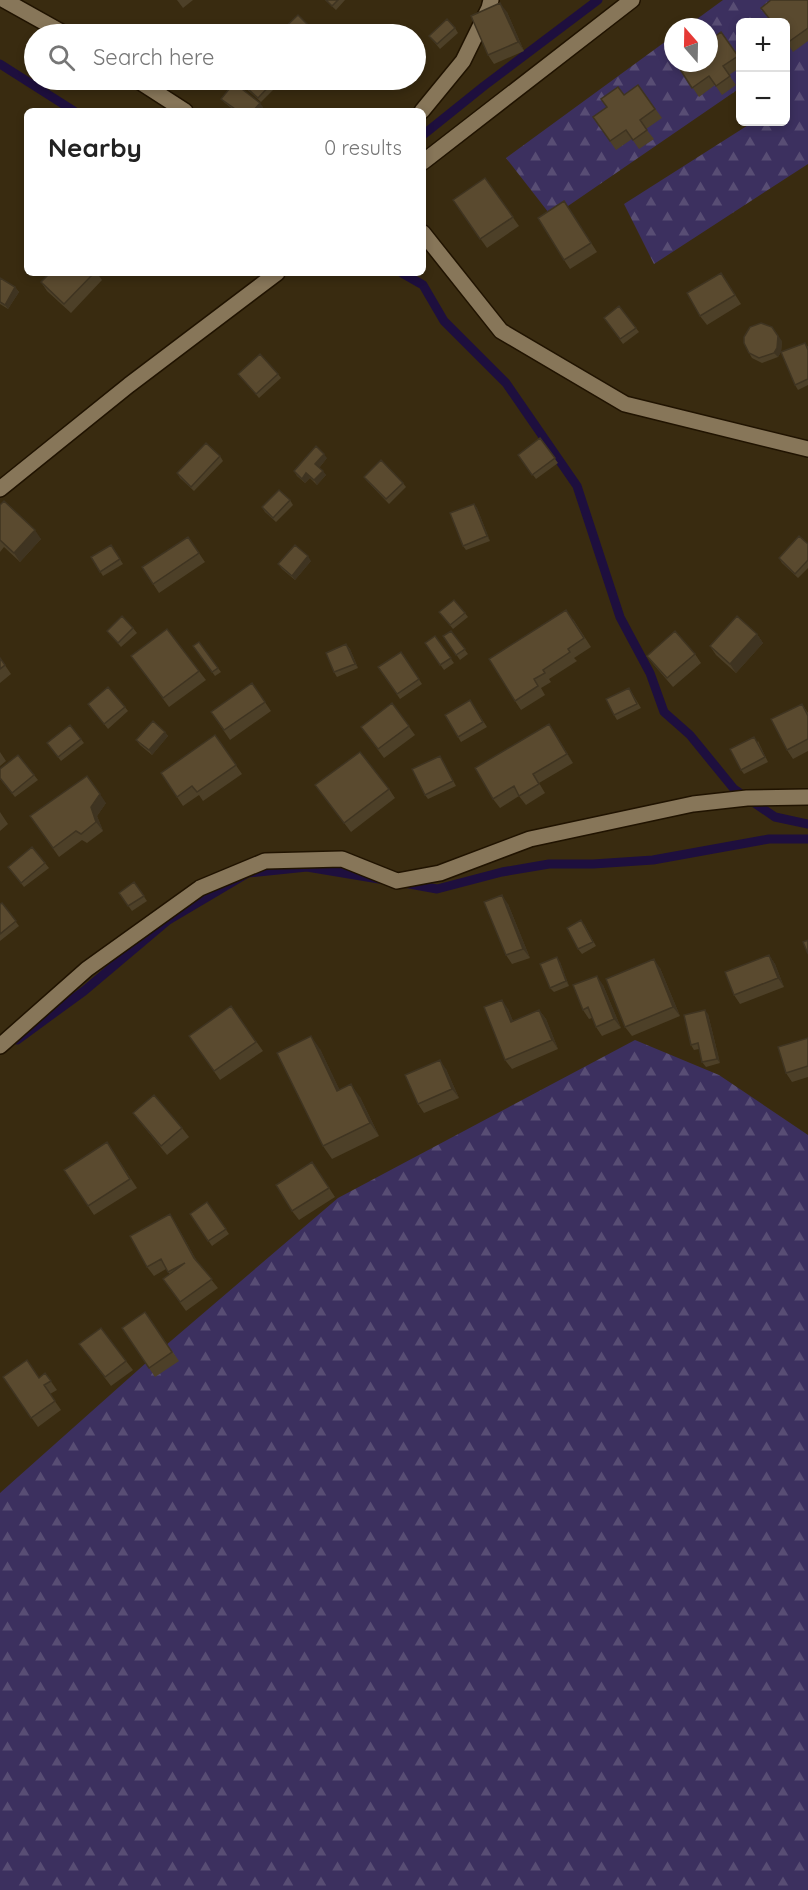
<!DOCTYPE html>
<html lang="en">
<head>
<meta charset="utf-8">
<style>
  :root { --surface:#fff; --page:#f2f2f2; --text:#222; --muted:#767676; --line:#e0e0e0 }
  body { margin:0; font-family:Quicksand,sans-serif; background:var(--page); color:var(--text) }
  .controls { position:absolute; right:18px; top:18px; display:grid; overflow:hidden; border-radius:9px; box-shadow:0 3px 9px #0003 }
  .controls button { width:54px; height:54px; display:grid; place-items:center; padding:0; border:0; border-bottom:2px solid var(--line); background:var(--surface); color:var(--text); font:30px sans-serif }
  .compass { position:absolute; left:664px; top:18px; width:54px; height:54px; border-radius:50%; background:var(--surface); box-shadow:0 3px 9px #0003; rotate:340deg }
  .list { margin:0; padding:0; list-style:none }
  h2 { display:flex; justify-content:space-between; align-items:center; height:78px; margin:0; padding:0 24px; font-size:26px }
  h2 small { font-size:20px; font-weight:400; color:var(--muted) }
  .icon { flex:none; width:33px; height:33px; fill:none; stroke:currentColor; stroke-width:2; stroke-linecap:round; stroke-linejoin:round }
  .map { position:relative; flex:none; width:808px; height:1890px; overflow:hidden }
  .search { position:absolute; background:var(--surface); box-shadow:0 3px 9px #0003; left:24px; top:24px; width:402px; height:66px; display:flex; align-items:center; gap:15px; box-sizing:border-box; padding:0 21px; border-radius:33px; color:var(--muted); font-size:22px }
  .panel { position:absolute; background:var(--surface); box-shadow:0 3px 9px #0003; left:24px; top:108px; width:402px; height:168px; border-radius:9px }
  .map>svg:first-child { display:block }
</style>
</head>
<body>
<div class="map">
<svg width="808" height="1890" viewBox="0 0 808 1890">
  <defs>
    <pattern id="forest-firs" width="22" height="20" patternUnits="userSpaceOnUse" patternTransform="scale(1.5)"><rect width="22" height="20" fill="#3c305f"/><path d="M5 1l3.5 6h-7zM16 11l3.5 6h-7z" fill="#584d74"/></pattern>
  </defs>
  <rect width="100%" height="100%" fill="#392b10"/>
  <path fill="url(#forest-firs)" d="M723,0H808V164L654,264L624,204L753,122H786V100L789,98L786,91V22H740V88L552,217L506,158L673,36V63H709V27H686Z
    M635,1040L719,1075L808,1135V1890H0V1493L165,1346L338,1198Z"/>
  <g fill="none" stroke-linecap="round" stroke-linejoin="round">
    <path stroke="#1e0f3e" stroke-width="9" d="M0,64L74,111
      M423,135L484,86L598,0
      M402,273L423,285L444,321L506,383L577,486L620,617L650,673L664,712L690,735L734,789L775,817L808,824
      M404,883L437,889L502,872L549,864H593L653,860L769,839H808
      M17,1040L84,991L167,921L248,873L307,867L379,879"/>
    <defs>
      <path id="street" d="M4,0L65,34
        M137,80L185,111
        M422,111L463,61L489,8L491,0
        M423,162L632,0
        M423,233L501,331L625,404L808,449
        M0,489L129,385L277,273
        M0,1046L87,969L200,888L265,861L342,859L397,881L440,873L530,839L693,804L747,798L808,797"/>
    </defs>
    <use href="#street" stroke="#201300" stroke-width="18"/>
    <use href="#street" stroke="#877659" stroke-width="15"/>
  </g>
  <path fill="#4d4028" d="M177,0H193L183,8Z
    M325,0H345L336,10Z
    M808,0V41L793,52L786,41Z
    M507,12L524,51L494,64L488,55Z
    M455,28L458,33L440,49L429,36Z
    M312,29L315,34H278Z
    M721,32L741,59V67L729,75L736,85L722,95L715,85L699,97L676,63Z
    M238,80H279L281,82L261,102L241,84Z
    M638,85L662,118L646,129L654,139L639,149L632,139L616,150L593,117Z
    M221,99L263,107L260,111H235L225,103Z
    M485,178L519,226L487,248L453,200Z
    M564,201L597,252L570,269L564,260Z
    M50,273H97L102,280L71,313L47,291L41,282Z
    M0,278L15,287L19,292L8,309L0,304Z
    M727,282L741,304L707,325L700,316Z
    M619,306L639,332L623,344L604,318Z
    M782,341L781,352L778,357L762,363L752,358L749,353Z
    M805,343L808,347V385L798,390L795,385Z
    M238,374H278L281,378L259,398Z
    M540,438L558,463L536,479L518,455Z
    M220,456L223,461L194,491L180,478L177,473Z
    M327,458L319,468L326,475L317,485L310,478L305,483L297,476L294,471Z
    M364,477L403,483L406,487L389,504L367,481Z
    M290,500L293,505L276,522L265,512L262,507Z
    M474,504L477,508L490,541L466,550L463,546Z
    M0,505L41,539L20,562L4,547L0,552Z
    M188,537L205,562L159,593L142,567Z
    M808,544V568L798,578L782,563L779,558Z
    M111,545L123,564L103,576L91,557Z
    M311,561L295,580L282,569L278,564Z
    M439,612L465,613L468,617L453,629Z
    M573,619L591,647L574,658L577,661L549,679L551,682L541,688L545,695L521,710L515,701Z
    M133,628L137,633L121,647L107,631Z
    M451,631L468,654L460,660L443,636Z
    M757,634L763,643L736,673L716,655L710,646Z
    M435,636L454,663L444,670L425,643Z
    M199,642L221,672L215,676L193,646Z
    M346,644L350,649L358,668L337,677L334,672Z
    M401,652L422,684L400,699L378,667Z
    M695,654L701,663L673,687L654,665L647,656Z
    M131,656L199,671L206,680L169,707Z
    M0,658L11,674L0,683Z
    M252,683L271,711L230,740L211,712Z
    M629,688L641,708L617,720L614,715Z
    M470,700L487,727L461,742L458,737Z
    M392,703L415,735L384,758L361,727Z
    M88,704L125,707L128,711L108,729Z
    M802,704L808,713V751L793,759L787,750Z
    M70,725L84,743L61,761L50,747Z
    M165,732L168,736L152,755L140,745L136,740Z
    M555,733L573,763L539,783L545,793L526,805L519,796L500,808L493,799Z
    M215,735L242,774L203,801L199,795L183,806L161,773Z
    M758,741L768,762L744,774L741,770Z
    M0,752L6,761L0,766Z
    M443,761L456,786L428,799L425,795Z
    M34,775L38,780L15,797L0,779Z
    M315,785L389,789L395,798L351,832Z
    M106,803L97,816L103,831L87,843L82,840L59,857L30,816Z
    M0,812L8,824L0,831Z
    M45,863L49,868L24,887L11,871Z
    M134,882L147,901L132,911L119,893Z
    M2,903L19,926L0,941V904Z
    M508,904L530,958L512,964L506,955Z
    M584,924L596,946L582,954L578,949Z
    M769,955L775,964L784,987L740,1004L734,995Z
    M560,962L569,986L554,992L550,988Z
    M660,968L680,1016L632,1036L625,1027Z
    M603,985L621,1028L602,1036L596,1027L592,1018L589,1019L583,1010Z
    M231,1006L263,1051L220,1080L189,1036Z
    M508,1009L513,1021L539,1010L546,1019L558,1049L512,1069L505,1060Z
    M708,1014L720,1063L706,1067L702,1062L699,1049L694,1050L691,1045Z
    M808,1038V1077L792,1082L786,1073Z
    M320,1049L339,1089L360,1097L379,1136L332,1159L323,1146Z
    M446,1069L459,1098L424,1113L418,1104Z
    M133,1113L182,1128L189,1137L167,1155L140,1122Z
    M107,1142L137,1188L94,1215L64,1170Z
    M312,1162L335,1197L299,1220L292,1211Z
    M207,1202L229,1234L212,1246L190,1214Z
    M170,1214L176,1224L198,1263L218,1288L186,1311L163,1279L170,1275L166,1269L154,1276L147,1267Z
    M145,1312L179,1361L155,1377L122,1328Z
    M86,1353L126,1361L133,1370L111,1386Z
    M45,1373L57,1390L50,1394L61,1410L38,1427L3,1377L39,1378Z"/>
  <path fill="#3f3421" d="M500,3L507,12L524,51L518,42Z
    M260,103L263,107L260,111H253Z
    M15,287L19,292L8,309L5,305Z
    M772,327L782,341L781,352L778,357L774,353Z
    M324,454L327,458L319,468L315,464Z
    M323,471L326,475L317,485L314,480Z
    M306,473L310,478L305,483L302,479Z
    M474,504L477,508L490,541L487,536Z
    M35,530L41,539L20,562L14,553Z
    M308,556L311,561L295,580L292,576Z
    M757,634L763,643L736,673L730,664Z
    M346,644L350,649L358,668L355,664Z
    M549,724L555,733L573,763L567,754Z
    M165,732L168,736L152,755L149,750Z
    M100,794L106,803L97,816L103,831L96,822L91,807Z
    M502,895L508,904L530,958L523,949Z
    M769,955L775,964L784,987L778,978Z
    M557,957L560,962L569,986L566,981Z
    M654,959L660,968L680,1016L673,1007Z
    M597,976L603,985L621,1028L614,1019Z
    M502,1000L508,1009L517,1031L511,1022Z
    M539,1010L546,1019L558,1049L552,1040Z
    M705,1010L708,1014L720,1063L717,1059Z
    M311,1036L320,1049L346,1103L337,1091Z
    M440,1060L446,1069L459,1098L452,1089Z
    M351,1084L360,1097L379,1136L370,1123Z
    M170,1214L176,1224L200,1267L194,1258Z"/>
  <path fill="#5a4a2f" stroke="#3f3421" stroke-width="1.5" d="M326,0H338L332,6Z
    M771,0H808V28L787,43L786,41V22H772L761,8Z
    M500,3L518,42L488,55L471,16Z
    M298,15L312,29L306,34H278Z
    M447,19L455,28L437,44L429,36Z
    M721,32L738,56L723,66L730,76L716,86L709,76L692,88L676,63H709V41Z
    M238,80H275L258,98Z
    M234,83L260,103L253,111H238L221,99Z
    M638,85L655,109L640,120L647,130L633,140L626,130L610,141L593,117L607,107L601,99L618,87L624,95Z
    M485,178L513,217L480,239L453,200Z
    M564,201L591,243L564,260L538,218Z
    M50,273H94L64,304L41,282Z
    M721,273L735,295L700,316L687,293Z
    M0,278L15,287L5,305L0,302Z
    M619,306L636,328L620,339L604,318Z
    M761,323L772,327L778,336L777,348L774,353L759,358L749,353L744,343V337L750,327Z
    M805,343L808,350V379L795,385L781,352Z
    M260,354L278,374L256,394L238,374Z
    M540,438L555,458L532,475L518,455Z
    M206,443L220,456L191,487L177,473Z
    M316,446L324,454L315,464L323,471L314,480L306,473L302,479L294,471Z
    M381,460L403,483L386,499L364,477Z
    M279,490L290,500L273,518L262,507Z
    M4,501L35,530L14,553L0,540V505Z
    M474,504L487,536L463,546L450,513Z
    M799,536L808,544V560L795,574L779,558Z
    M188,537L199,553L153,584L142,567Z
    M111,545L120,559L100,572L91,557Z
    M295,545L308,556L292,576L278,564Z
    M454,600L465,613L450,625L439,612Z
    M566,610L584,638L568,649L570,652L543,670L545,673L534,679L538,686L515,701L489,659Z
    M122,616L133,628L118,643L107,631Z
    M737,616L757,634L730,664L710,646Z
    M167,629L199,671L163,698L131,656Z
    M451,631L465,649L456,655L443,636Z
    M675,631L695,654L667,678L647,656Z
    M435,636L451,658L440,665L425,643Z
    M199,642L218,668L212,672L193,646Z
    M346,644L355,664L334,672L326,653Z
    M401,652L419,679L397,694L378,667Z
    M0,658L5,665L0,669Z
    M252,683L265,702L224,730L211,712Z
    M108,687L125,707L104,724L88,704Z
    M629,688L637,704L614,715L606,699Z
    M470,700L483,722L458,737L445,715Z
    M392,703L409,726L378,749L361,727Z
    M802,704L808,716V739L787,750L771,719Z
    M153,721L165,732L149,750L136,740Z
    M549,724L567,754L533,774L539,784L519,796L514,786L493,799L475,768Z
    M70,725L81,739L58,757L47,743Z
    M215,735L236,765L197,792L192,786L177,797L161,773Z
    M754,737L765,757L741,770L730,749Z
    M360,752L389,789L344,823L315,785Z
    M18,755L34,775L12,793L0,778V769Z
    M440,756L453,781L425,795L412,769Z
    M87,776L100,794L91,807L96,822L81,834L76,831L53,848L30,816Z
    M32,847L45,863L21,883L8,867Z
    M134,882L144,896L128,906L119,893Z
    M502,895L523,949L506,955L484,902Z
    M2,903L16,921L0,934V904Z
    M581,920L593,942L578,949L567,928Z
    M808,940V954L803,942Z
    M769,955L778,978L734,995L725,972Z
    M557,957L566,981L550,988L540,964Z
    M654,959L673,1007L625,1027L606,979Z
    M597,976L614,1019L596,1027L588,1007L583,1010L573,985Z
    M502,1000L511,1022L539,1010L552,1040L505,1060L484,1007Z
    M231,1006L256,1042L214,1071L189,1036Z
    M705,1010L717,1059L702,1062L698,1043L691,1045L684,1015Z
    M311,1036L337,1091L351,1084L370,1123L323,1146L277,1053Z
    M808,1038V1066L786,1073L778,1047Z
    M440,1060L452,1089L418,1104L405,1075Z
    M154,1095L182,1128L161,1146L133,1113Z
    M107,1142L130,1179L88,1206L64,1170Z
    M312,1162L329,1188L292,1211L276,1185Z
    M207,1202L226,1229L208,1241L190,1214Z
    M170,1214L194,1258L212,1279L180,1302L163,1279L185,1263L168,1272L161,1259L147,1267L130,1236Z
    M145,1312L172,1352L149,1368L122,1328Z
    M101,1328L126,1361L105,1377L79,1344Z
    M27,1360L39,1378L45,1373L51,1381L44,1385L55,1401L31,1418L3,1377Z"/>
</svg>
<div class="controls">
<button>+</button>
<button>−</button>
</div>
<svg class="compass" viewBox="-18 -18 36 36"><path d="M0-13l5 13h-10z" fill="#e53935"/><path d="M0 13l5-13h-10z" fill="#767676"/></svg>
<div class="search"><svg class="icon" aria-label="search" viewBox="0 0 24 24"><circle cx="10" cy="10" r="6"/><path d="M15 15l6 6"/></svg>Search here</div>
<section class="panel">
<h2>Nearby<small>0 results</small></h2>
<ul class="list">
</ul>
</section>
</div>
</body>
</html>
